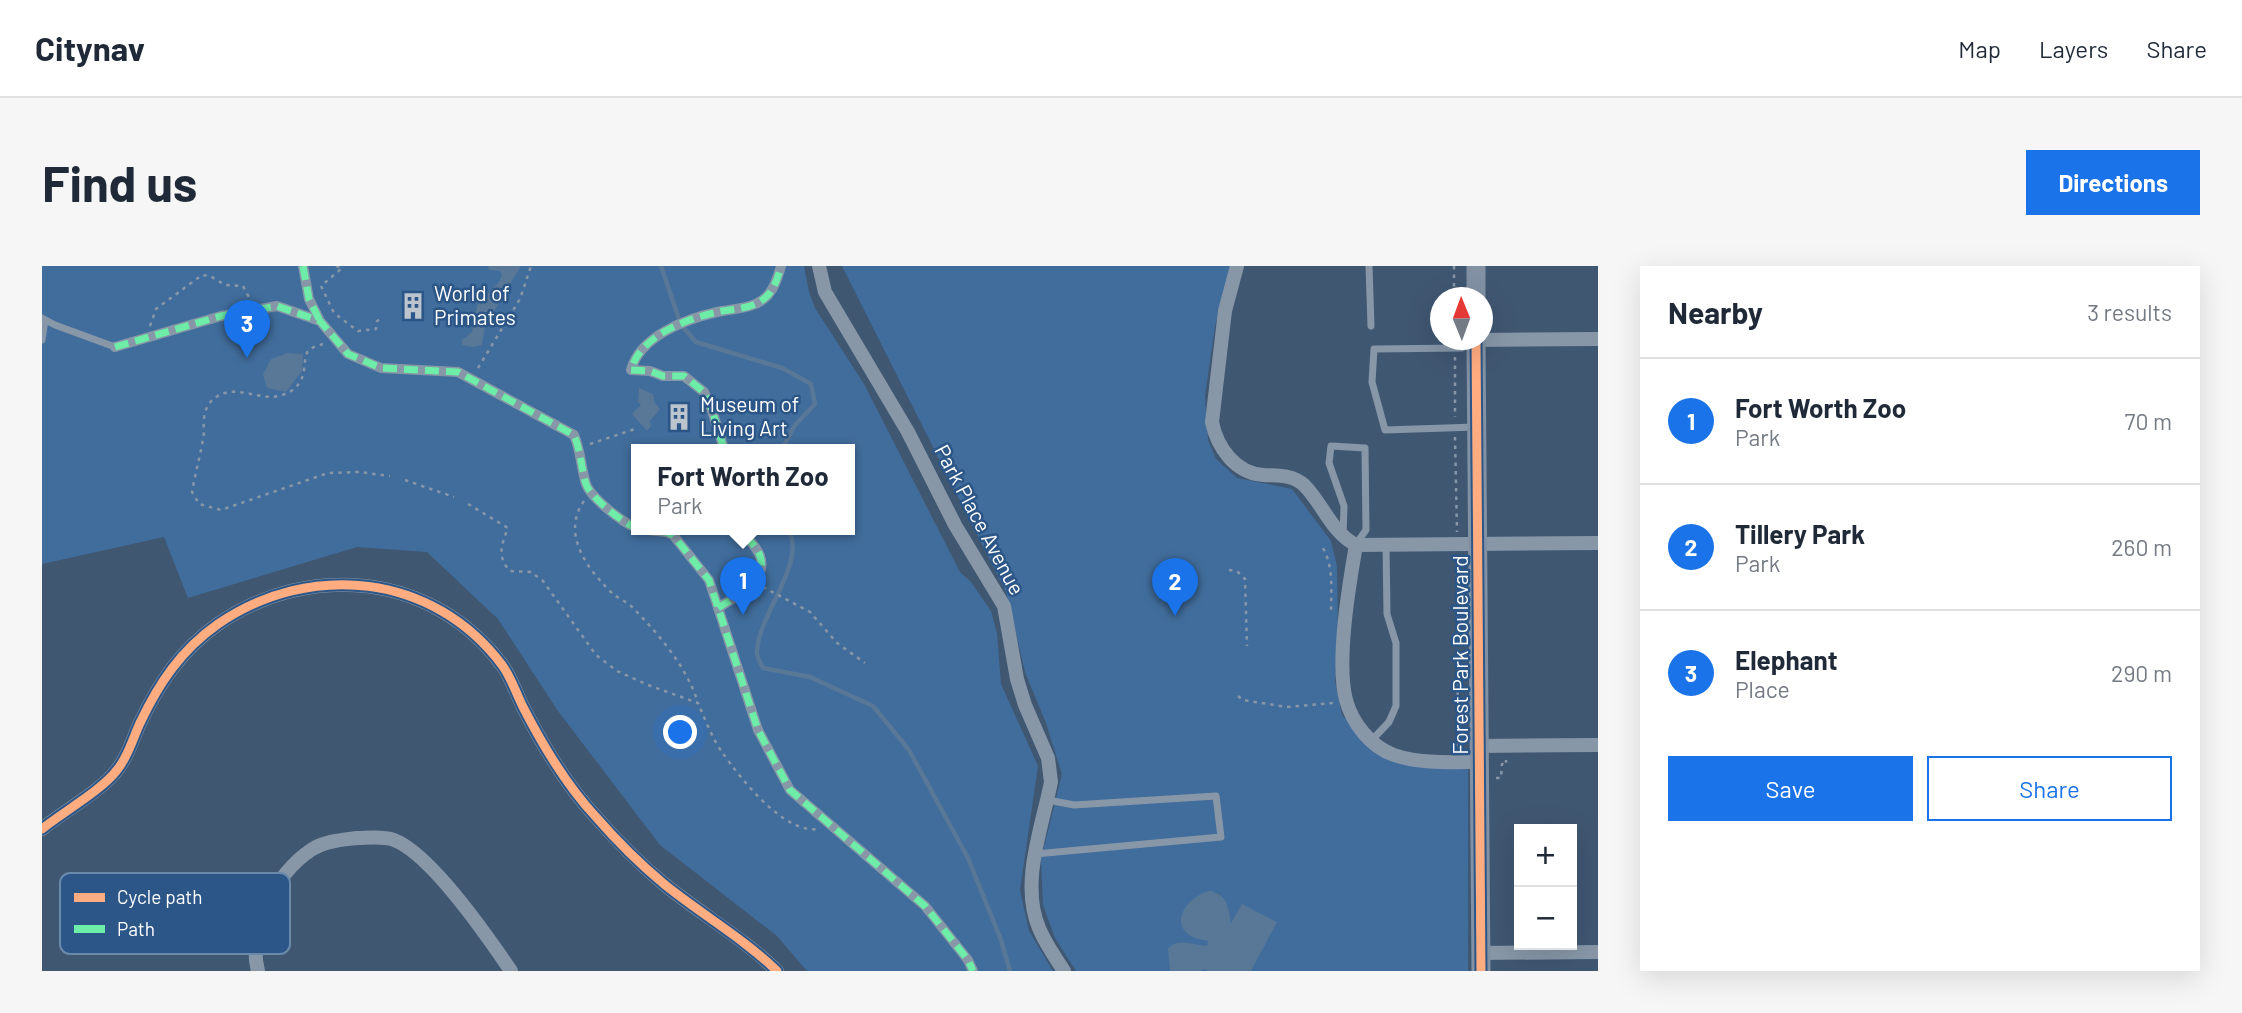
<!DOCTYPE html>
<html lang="en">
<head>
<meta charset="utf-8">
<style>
  :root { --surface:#fff; --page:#f6f6f7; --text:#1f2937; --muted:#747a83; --line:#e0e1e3; --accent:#1a73e8 }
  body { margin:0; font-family:Barlow,sans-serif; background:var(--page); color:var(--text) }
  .controls { position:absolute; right:21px; bottom:21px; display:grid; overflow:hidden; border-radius:0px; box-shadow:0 7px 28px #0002 }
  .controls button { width:63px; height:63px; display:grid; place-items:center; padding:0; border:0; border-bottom:2px solid var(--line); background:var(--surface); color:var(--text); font:35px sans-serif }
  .compass { position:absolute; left:1388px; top:21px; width:63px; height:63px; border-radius:50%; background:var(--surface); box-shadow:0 7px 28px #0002; rotate:359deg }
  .you { position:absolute; left:639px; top:467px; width:24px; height:24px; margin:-18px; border:5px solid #fff; border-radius:50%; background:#1a73e8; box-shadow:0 0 0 10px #1a73e833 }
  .badge { display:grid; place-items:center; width:46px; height:46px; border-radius:50%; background:var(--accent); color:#fff; font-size:23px; font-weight:700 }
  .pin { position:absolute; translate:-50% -58px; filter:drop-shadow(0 2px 4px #0008) }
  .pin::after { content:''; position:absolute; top:37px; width:24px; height:21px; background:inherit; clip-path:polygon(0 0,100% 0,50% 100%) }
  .popup { position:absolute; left:589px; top:178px; width:224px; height:91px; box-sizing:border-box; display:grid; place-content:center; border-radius:0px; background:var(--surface); filter:drop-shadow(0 2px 5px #0005); font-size:23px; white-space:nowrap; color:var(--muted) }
  .popup b { font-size:26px; color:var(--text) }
  .popup::after { content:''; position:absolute; left:50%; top:100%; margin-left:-14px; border:14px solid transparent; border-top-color:var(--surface) }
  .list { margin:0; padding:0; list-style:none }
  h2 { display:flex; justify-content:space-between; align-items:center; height:91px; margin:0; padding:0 28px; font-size:30px }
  h2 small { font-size:23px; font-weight:400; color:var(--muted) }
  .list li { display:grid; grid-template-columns:46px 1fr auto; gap:21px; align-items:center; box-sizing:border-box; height:126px; padding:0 28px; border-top:2px solid var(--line) }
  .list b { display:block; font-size:26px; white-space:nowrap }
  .list p { margin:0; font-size:23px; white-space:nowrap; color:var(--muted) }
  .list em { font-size:23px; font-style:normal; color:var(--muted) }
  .actions { display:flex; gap:14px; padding:21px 28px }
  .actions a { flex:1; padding:16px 0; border:2px solid var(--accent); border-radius:0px; text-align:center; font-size:24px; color:var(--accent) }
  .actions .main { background:var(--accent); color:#fff }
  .map { position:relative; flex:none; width:1556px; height:705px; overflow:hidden; border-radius:0px }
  header { display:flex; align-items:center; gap:42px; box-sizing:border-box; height:98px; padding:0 35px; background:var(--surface); border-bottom:2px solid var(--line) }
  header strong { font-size:33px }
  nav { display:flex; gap:38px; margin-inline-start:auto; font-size:24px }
  .intro { display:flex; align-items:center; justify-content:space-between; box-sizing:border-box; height:168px; padding:0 42px }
  h1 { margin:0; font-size:49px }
  .button { padding:18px 32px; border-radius:0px; background:var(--accent); color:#fff; font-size:24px; font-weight:700 }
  main { display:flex; gap:42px; padding:0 42px }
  aside { flex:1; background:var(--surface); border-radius:0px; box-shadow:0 7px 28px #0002 }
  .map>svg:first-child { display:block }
</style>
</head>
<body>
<header>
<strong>Citynav</strong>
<nav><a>Map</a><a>Layers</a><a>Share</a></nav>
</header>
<div class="intro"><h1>Find us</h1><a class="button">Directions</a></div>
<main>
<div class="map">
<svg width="1556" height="705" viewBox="0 0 1556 705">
  <rect width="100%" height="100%" fill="#405772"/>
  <path fill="#416d9c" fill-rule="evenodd" d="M0,0H762L767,26L773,42L822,118L918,306L929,316L949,345L955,367L959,418L996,500L978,624L987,665L1011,705H765L735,670L618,579L516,445L456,353L385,286L315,281L146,332L122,271L0,298ZM594,183H808V263H594Z
    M800,0H1189L1173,60L1163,130L1166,174L1174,193L1195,212L1250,223L1289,275L1295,300L1296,373L1293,415L1300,449L1322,474L1426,503V705H1034L1013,672L1001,639L999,593L1020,508L1004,457L983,406L964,326Z"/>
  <path fill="#597796" d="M446,0H479L443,60L440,79L431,81L420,79V74L430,66L435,39L457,16L460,9L458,5L447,4Z
    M246,87L261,88L260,105L244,126L225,122L221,108L229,93Z
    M597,122L611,128L613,137L618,143L608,155L609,160L605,165L590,148L599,139L596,136Z
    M1168,625C1187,629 1186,643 1189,657L1200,638L1235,656L1209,705H1166L1163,703L1158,705H1128L1126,683C1135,671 1151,679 1165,680L1166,675C1161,674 1154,673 1149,670C1125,656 1149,628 1168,625Z"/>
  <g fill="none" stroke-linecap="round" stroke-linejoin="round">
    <path stroke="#597796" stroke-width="4.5" d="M619,0L639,59L654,76L740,102L769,118L773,138L753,159L740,183
      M746,263C766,297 715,349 715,387C715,392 719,398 721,402L768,411L831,440L867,484L926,592L959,674L968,705"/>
    <path stroke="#8797a8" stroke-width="2.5" stroke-dasharray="3.5 5" stroke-linecap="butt" d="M294,0L300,2L279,20L292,47L316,65L334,63L335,55L341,52
      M1412,0V32
      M108,60L114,43L160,9L168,10L183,19L201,20L209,35
      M281,78C278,79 270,81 267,84C258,93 270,117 243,128C227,135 212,127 196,126C179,124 164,134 162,152C161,159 163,166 161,173C158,191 153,208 150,226L157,238L179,244L286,207L317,206L348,210
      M1413,91V151
      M436,102L478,33L489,0
      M1413,171L1415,266
      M548,178L596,162
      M363,214L412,231
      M542,235C518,269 547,305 572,329C578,333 585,336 590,341C615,366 644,400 655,434
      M426,238L466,262C459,279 455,291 468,305L489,306L501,315L554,389L575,405L606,419L656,437C663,453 670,472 680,486C698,512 741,567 775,563
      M1281,282C1292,302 1289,325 1289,347
      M1415,290L1416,483
      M1187,304L1195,305L1203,313L1205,380
      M721,321L768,346L795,377L823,397
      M1196,430L1201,434L1245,441L1291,437
      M1454,512H1459L1460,498L1464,499V494"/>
    <path stroke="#8797a8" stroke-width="7" d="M1327,0L1329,60
      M0,52L13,59L73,81
      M0,74L3,54
      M1432,75L1420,82L1332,83L1330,116L1343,164L1434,161
      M1301,270L1302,240L1287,197L1289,180L1323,182L1324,264L1314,278
      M1329,475L1347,456L1354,440V377L1345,348L1344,279
      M993,588L1179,571L1174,530L1032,539L1006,534"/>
    <path stroke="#8797a8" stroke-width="10" d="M261,0L267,33L278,55
      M73,81L179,50L235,40L278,55L306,88L339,102L416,106L532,169C539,185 539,202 544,218C549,232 580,256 594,262
      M682,183L669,141L662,126L642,110H621L608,105L589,104C598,70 644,53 675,46C693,42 712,44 726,29C733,21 736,11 739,0
      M598,263L624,266L631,269L667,314L716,464L748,524L883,640L926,694L931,705
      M676,342C692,331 727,316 718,290C715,281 704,271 699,263"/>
    <path stroke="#8797a8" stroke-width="14" d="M777,0L783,26L866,166L913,259L962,340L975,413L983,439L1006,492L1009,516C1000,562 978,617 997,662C1003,677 1013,691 1022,705
      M1195,0L1183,45L1170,156C1175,181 1193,207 1221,209C1235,210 1250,208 1262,219C1281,238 1289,266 1314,279L1556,277
      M1434,74L1556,73
      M1314,279C1307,319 1294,396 1304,434C1310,457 1329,481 1352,489C1379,498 1409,496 1437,496
      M1437,480L1556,479
      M0,563C21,546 60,524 75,504C86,491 91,472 98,457C117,417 139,384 176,358C268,295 391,307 460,399C469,411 474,427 481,441C501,480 524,519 554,551C574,574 598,598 622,618C659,648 701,672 735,705
      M1438,687L1556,686
      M216,705C205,663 234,607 269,584C283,575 299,574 315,572C326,572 341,570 352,574C389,588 446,671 469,705"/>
    <path stroke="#8292a4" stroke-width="19" d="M1434,0V32
      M1434,74L1439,705"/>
    <path stroke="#6deda7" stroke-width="7" stroke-dasharray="14 7" stroke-linecap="butt" d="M261,0L267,33L278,55
      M73,81L179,50L235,40L278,55L306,88L339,102L416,106L532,169C539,185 539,202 544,218C549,232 580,256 594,262
      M682,183L669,141L662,126L642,110H621L608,105L589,104C598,70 644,53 675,46C693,42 712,44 726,29C733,21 736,11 739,0
      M598,263L624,266L631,269L667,314L716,464L748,524L883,640L926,694L931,705
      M676,342C692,331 727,316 718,290C715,281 704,271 699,263"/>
    <defs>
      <path id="cycleway" d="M1434,74L1439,705
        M0,563C21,546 60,524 75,504C86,491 91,472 98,457C117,417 139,384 176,358C268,295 391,307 460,399C469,411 474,427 481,441C501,480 524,519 554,551C574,574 598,598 622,618C659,648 701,672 735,705"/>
    </defs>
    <use href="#cycleway" stroke="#2b5687" stroke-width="13"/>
    <use href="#cycleway" stroke="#ffac80" stroke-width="9"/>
  </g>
  <defs>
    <symbol id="building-bare" viewBox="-9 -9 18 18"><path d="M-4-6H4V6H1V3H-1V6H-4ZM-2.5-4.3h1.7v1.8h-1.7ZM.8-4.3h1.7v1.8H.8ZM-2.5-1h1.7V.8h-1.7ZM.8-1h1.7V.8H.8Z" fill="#bcc4ce" stroke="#2b5687" stroke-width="2.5" paint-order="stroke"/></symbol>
  </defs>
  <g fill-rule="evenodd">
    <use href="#building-bare" x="352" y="21" width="38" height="38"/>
    <use href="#building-bare" x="618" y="132" width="38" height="38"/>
  </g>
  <g text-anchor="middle" stroke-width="5" stroke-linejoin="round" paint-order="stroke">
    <g font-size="21" fill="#fff" stroke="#2b5687" text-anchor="start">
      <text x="392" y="35">World of<tspan x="392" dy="24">Primates</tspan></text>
      <text x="658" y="146">Museum of<tspan x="658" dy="24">Living Art</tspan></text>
    </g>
    <g font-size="21" fill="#fff" stroke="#2b5687">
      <text transform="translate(937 254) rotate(62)" y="7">Park Place Avenue</text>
      <text transform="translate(1419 389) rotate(-90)" y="7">Forest Park Boulevard</text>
    </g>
  </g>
  <rect x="18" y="607" width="230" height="81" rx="10" fill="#2b5687" stroke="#6b89ab" stroke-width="2"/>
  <rect x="32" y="627" width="31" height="9" fill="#ffac80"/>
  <rect x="32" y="659" width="31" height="8" fill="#6deda7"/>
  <g font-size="19" fill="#fff">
    <text x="75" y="638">Cycle path</text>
    <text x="75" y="670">Path</text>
  </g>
</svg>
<div class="controls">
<button>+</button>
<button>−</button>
</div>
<svg class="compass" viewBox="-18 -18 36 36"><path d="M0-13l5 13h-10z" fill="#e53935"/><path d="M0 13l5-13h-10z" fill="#747a83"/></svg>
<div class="you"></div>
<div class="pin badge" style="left:701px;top:349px">1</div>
<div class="popup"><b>Fort Worth Zoo</b>Park</div>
<div class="pin badge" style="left:1133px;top:350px">2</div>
<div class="pin badge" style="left:205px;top:92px">3</div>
</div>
<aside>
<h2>Nearby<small>3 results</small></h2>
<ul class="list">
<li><span class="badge">1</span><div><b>Fort Worth Zoo</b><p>Park</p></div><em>70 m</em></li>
<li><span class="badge">2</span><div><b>Tillery Park</b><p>Park</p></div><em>260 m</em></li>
<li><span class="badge">3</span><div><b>Elephant</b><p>Place</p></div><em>290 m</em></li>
</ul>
<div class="actions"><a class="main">Save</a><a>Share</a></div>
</aside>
</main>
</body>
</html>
